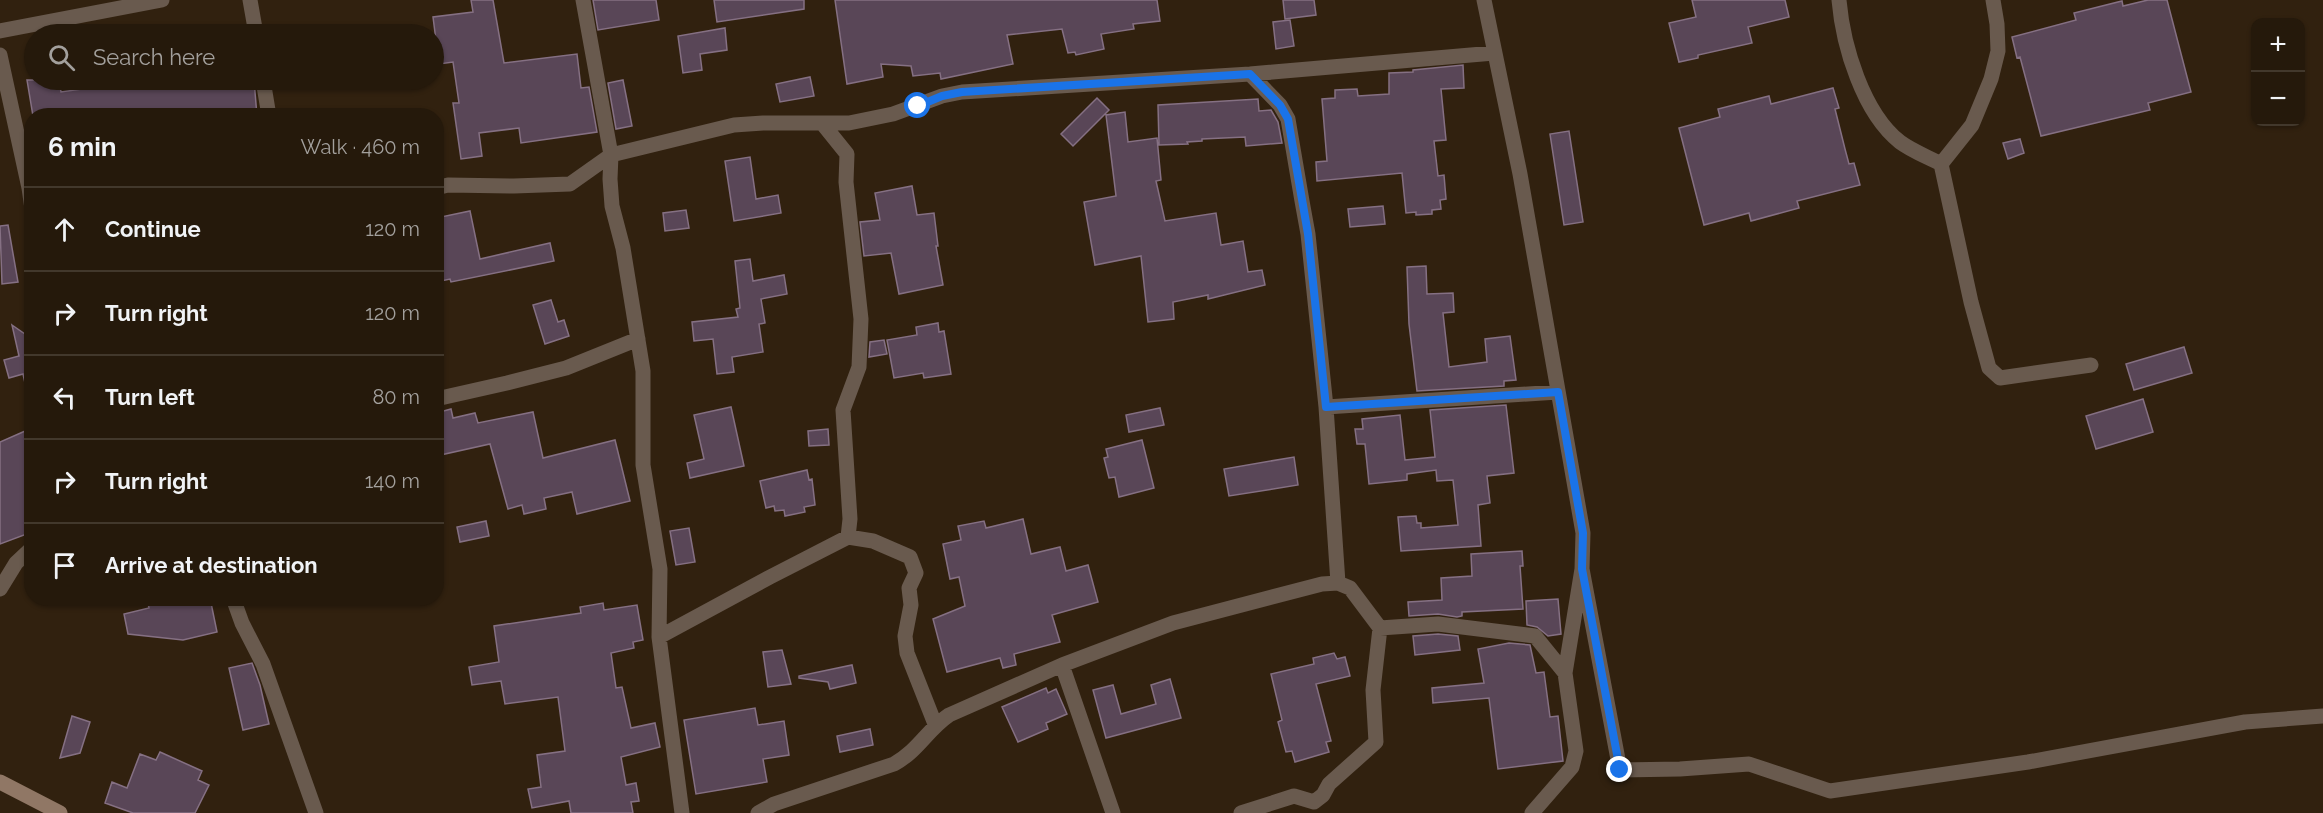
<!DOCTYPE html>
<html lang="en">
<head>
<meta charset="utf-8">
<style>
  :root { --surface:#25190b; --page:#312619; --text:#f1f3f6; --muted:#a3a09d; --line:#42382c }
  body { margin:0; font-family:Raleway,sans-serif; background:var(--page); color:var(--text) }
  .controls { position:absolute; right:18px; top:18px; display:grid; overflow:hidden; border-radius:12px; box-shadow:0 2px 4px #0004 }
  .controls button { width:54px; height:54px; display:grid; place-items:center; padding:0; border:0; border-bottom:2px solid var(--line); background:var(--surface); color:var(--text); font:30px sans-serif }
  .stop { position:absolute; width:18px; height:18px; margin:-14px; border:4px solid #1a73e8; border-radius:50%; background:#fff }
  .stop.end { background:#1a73e8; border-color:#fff; box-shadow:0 2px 6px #0008 }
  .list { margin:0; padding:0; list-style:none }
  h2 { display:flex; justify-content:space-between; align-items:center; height:78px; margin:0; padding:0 24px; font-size:26px }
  h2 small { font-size:20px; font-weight:400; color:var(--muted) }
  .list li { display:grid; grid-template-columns:39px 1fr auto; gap:18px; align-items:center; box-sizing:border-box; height:84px; padding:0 24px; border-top:2px solid var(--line) }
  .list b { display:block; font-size:22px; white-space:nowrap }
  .list em { font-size:20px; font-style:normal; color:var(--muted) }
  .icon { flex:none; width:33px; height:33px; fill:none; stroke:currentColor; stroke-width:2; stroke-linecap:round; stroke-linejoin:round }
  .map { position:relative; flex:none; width:2323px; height:813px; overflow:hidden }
  .search { position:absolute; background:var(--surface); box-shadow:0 2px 4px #0004; left:24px; top:24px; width:420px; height:66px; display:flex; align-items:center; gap:15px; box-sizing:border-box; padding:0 21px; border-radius:33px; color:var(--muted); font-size:22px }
  .panel { position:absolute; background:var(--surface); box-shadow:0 2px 4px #0004; left:24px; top:108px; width:420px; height:498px; border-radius:24px }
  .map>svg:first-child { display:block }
</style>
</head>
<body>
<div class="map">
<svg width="2323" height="813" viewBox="0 0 2323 813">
  <rect width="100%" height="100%" fill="#31210f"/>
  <path fill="#594657" stroke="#857083" stroke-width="1.5" d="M471,0H493L504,63L577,54L581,88L589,87L597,132L521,143L519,128L479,133L482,156L461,159L453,103H459L453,62L439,64L433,17L473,12Z
    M593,0H656L659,20L598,30Z
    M714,0H804V9L717,22Z
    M835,0H1157L1160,21L1133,24L1134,29L1101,34L1104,49L1076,55L1075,52L1068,53L1062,29L1007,35L1013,64L941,79L940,73L913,76L911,66L881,64L883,77L847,84Z
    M1283,0H1314L1316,15L1285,19Z
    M1692,0H1785L1789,17L1748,27L1752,43L1698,55V58L1679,62L1669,23L1696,17Z
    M2148,0H2167L2191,92L2148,103L2150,110L2041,136L2020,57L2017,58L2012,37L2076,20L2074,13L2122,1L2123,6Z
    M1290,20L1294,46L1276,49L1273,22Z
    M725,28L727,50L700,54L702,70L683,73L678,36Z
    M1463,65L1464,88L1441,89L1446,140L1434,141L1438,176L1444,175L1446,199L1440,200L1441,209L1432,210V214L1416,215V212L1406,213L1402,173L1317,181L1316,162L1327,161L1322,99L1335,98V90L1357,89L1358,96L1389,94V73L1413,72V70Z
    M810,77L814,96L780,102L776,84Z
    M27,80H59L61,92L146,80H254L257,116H33Z
    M623,80L632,126L616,129L608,83Z
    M1833,88L1839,108L1835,109L1845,149L1849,164L1854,163L1860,185L1797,201L1799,208L1751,221L1749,213L1704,225L1679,128L1720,117L1718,109L1769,96L1771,104Z
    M1097,98L1109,110L1073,146L1061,134Z
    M1258,99L1259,111L1271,110L1278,122L1282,143L1246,146L1245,137L1202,139V141L1187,142L1188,144L1159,145L1158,105Z
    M1125,112L1128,142L1157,138L1161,180L1156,181L1165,221L1216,213L1221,245L1243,241L1248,272L1262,270L1265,285L1208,299V295L1173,302L1174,319L1148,322L1141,256L1095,265L1084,202L1116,196L1106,115Z
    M1569,131L1583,222L1564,225L1550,134Z
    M2020,139L2024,153L2008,159L2003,143Z
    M750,157L756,199L778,195L781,213L734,221L725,161Z
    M912,186L917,215L934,213L938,246H936L943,285L899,294L891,253L864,256L860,222L880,220L875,193Z
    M1383,206L1385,224L1350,227L1348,209Z
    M686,210L689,228L665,231L663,213Z
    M470,211L480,259L550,243L554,261L451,282L450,279L436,282V218Z
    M8,225L18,282L2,284L0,226Z
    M750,259L753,281L784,275L787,294L761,299L765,323L759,324L763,352L732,357L734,372L717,374L713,339L694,341L692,322L738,317L736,309L740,308L735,261Z
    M1426,266L1427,294L1453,293L1454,312L1443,313L1449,367L1487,362L1485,339L1510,336L1516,380L1504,381V386L1417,391L1409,324L1407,267Z
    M551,300L558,322L564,320L569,336L545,344L533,305Z
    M938,323L939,332L944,331L951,374L924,378L923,373L894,378L887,340L917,335L916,327Z
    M12,325L32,339V383H25L23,374L9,378L4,360L19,356Z
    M884,340L887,354L869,357L870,342Z
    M2184,347L2192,373L2134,390L2126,364Z
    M2143,399L2153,432L2096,449L2086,416Z
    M1506,405L1514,473L1487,476L1490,503L1478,505L1481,546L1401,551L1398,517L1416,516L1417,523H1421V528L1458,525L1453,480L1437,481L1436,470L1407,474V480L1369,484L1365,444H1357L1355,429H1363L1362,419L1400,415L1405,460L1435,457L1430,410Z
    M731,407L744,466L690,478L687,463L704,459L694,415Z
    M1160,408L1164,425L1129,432L1126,415Z
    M451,409L453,418L475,413L478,423L533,412L543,458L615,440L630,501L577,514L572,492L544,498L546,509L524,514L522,505L508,509L490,444L436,456V413Z
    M32,428V532L0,544V442Z
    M828,429L829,445L809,446L808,431Z
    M1142,440L1154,488L1119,497L1115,477L1109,478L1104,458L1108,457L1106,449Z
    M1294,457L1298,485L1229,496L1224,469Z
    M807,470L809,480L812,479L815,505L804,507L805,512L785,516L784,510L775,511L774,506L766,508L760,481Z
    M1023,519L1031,554L1060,547L1066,571L1088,565L1098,602L1052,615L1060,642L1014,654L1016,665L1003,668L1000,658L947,672L933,619L965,606L959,577L950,579L943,544L961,540L958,526L984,521L986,528Z
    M486,521L489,536L460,542L457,527Z
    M689,528L695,562L676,565L670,531Z
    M1522,551L1523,566H1520L1523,609L1462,612V616L1457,617L1438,614L1409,616L1408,602L1442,600L1441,578L1472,576L1471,554Z
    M147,598H210L217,632L183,640L128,634L124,614L149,608Z
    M1558,599L1561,634L1548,636L1537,627L1527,625L1526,601Z
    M603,603L604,610L637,605L643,640L633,642L634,648L611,653L616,688L622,687L631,728L655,723L660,747L621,757L626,785L636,783L639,801L631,802L633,813H571L569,801L532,808L528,789L541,787L537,755L565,751L558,697L505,704L501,681L472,685L469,667L499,662L494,626L581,613L580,607Z
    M1438,634L1458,636L1460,650L1415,655L1413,636Z
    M1509,643L1530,645L1536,673L1544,672L1550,717L1558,716L1563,761L1498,769L1489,698L1433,703L1432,688L1484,683L1478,649Z
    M782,650L791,684L768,687L763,652Z
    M1334,653L1337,659L1345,657L1350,676L1316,684L1331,741L1326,742L1329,752L1295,762L1292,751L1286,752L1278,722L1282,720L1271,674L1314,664L1313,658Z
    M252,663L260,685L269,724L243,730L229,668Z
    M852,665L856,683L830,689L828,682L799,678V676Z
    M1170,679L1181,718L1106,738L1093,690L1113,685L1121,714L1156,704L1151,685Z
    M1046,688L1048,693L1056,689L1067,714L1046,723L1048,729L1018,742L1002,707Z
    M755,708L758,725L784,721L789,755L763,759L767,782L696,794L684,720Z
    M72,716L90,722L80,753L60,758Z
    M870,729L873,745L840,752L837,736Z
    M160,752L202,771L198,780L209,785L195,813H133L105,803L112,782L127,788L140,754L156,760Z"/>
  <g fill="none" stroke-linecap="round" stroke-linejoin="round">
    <path stroke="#695a4e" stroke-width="15" d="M250,0L256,34
      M583,0L611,155L610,179L612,206L623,248L643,371V465L660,569L659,637L682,813
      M1484,0L1520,174L1583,533L1582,569L1565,673L1576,751L1572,767L1532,813
      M1839,0C1843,46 1863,113 1900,142C1912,151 1928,157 1941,164
      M1993,0L1997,24L1998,51L1991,79L1972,125L1941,164L1971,302L1989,368L2000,378L2091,365
      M0,31L162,0
      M0,55L29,188L32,209
      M1250,74L1280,105L1288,119L1302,201L1308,234L1326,407L1338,583
      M263,80L269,116
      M822,123L847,154L846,182L861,319L859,367L843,410L850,519L848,537L873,541L910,557L916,573L909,588L911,605L905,636L907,653L935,724
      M436,188L448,185L514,186L570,184L611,155L734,125L763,123H849L893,114L942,96L962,92L1250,74L1494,53
      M436,399L507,383L566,368L638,339
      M1326,407L1558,392
      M1582,569L1620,770L1680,769L1749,764L1830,791L2028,762L2245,722L2323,716
      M0,589L16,563L32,548
      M233,598L242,623L263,664L316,813
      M659,637L770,577L848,537
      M1062,665L1113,813
      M758,813L774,804L894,764C919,750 927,730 949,715L1062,665L1173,623L1322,584L1338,583L1350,588L1380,628L1438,624L1535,636L1565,673
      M1241,813L1294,796L1314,802L1323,795L1329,784L1376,742L1373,690L1380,628"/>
    <path stroke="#907765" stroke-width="15" d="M0,782L60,813"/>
  </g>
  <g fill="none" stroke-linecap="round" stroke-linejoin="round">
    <path stroke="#1a73e8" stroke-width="8" d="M918,106L942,96L962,92L1250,74L1280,105L1288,119L1308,234L1326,407L1558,392L1583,533L1582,569L1620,770"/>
  </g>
</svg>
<div class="controls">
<button>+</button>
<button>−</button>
</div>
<div class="stop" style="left:918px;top:106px"></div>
<div class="stop end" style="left:1620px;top:770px"></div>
<div class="search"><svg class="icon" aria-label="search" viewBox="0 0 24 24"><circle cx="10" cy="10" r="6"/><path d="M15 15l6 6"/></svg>Search here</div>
<section class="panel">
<h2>6 min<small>Walk · 460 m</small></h2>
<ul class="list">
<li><svg class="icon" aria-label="ahead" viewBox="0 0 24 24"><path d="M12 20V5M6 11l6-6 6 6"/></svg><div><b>Continue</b></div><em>120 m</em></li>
<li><svg class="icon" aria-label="right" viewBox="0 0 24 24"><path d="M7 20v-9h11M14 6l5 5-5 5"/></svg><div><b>Turn right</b></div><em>120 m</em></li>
<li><svg class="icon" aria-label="left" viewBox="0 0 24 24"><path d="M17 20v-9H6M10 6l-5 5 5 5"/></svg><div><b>Turn left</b></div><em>80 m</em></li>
<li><svg class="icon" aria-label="right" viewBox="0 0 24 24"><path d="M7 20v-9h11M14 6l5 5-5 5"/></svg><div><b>Turn right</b></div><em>140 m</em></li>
<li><svg class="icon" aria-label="arrive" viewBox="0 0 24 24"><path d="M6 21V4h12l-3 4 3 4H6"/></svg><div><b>Arrive at destination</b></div></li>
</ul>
</section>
</div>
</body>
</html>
